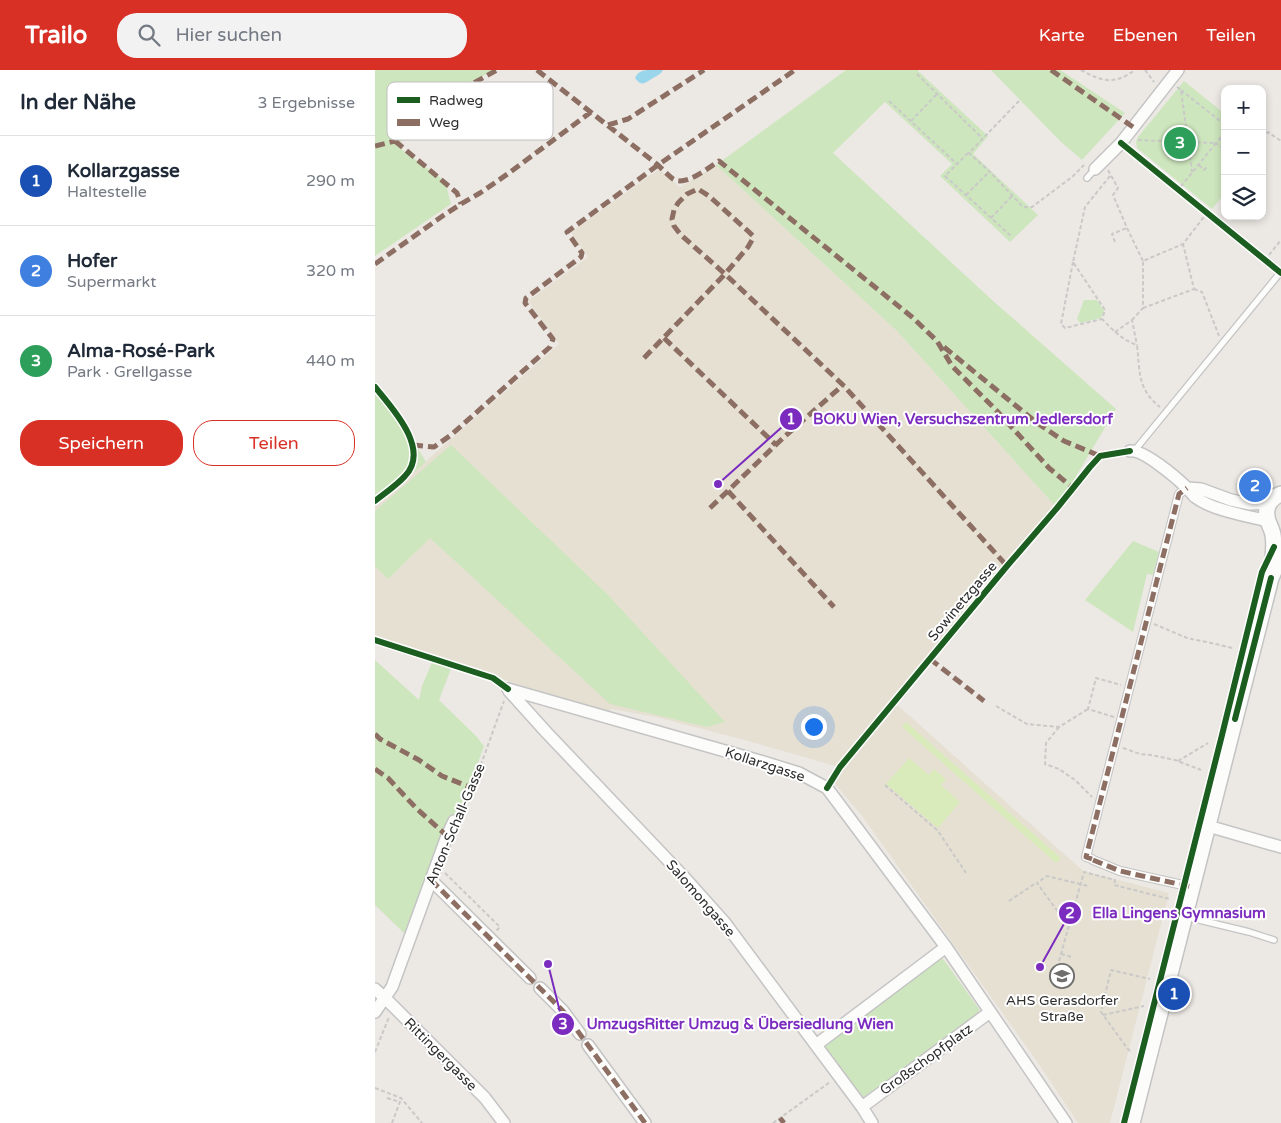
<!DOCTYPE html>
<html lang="de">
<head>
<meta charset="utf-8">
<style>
  :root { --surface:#fff; --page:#f2f2f3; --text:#1f2937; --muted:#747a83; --line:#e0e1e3; --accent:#d93025 }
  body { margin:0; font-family:"Varela Round",sans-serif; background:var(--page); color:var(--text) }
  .controls { position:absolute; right:15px; top:15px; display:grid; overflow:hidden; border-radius:10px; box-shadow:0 2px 8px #0003 }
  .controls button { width:45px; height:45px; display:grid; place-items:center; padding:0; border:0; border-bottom:1px solid var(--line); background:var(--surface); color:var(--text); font:25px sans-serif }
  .you { position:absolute; left:438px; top:656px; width:18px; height:18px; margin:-12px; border:4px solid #fff; border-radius:50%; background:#1a73e8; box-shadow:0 0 0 8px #1a73e833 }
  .badge { display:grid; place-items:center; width:32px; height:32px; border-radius:50%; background:var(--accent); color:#fff; font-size:16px; font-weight:700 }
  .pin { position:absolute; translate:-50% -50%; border:2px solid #fff; box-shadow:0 1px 5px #0006 }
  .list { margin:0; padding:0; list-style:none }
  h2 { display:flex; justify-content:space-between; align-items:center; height:65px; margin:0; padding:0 20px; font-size:21px }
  h2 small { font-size:16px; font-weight:400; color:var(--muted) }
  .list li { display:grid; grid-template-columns:32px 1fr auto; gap:15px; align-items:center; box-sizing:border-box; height:90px; padding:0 20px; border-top:1px solid var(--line) }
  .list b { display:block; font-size:19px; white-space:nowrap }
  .list p { margin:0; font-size:16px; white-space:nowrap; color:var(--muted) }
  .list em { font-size:16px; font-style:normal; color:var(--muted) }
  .actions { display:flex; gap:10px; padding:15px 20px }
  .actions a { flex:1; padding:11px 0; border:1px solid var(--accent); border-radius:20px; text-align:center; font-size:18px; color:var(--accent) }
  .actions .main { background:var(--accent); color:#fff }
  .icon { flex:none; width:28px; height:28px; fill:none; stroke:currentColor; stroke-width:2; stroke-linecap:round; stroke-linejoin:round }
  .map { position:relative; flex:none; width:906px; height:1053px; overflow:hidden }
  header { display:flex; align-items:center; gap:30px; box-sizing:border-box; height:70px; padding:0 25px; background:var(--accent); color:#fff }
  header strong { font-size:24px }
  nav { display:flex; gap:28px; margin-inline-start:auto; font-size:18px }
  .search { width:350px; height:45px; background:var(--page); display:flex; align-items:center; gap:12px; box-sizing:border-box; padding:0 18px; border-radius:20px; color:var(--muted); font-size:19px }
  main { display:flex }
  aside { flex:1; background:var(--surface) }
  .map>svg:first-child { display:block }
</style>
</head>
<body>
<header>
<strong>Trailo</strong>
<div class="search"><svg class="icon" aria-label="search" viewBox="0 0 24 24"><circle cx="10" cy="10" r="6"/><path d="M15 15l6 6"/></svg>Hier suchen</div>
<nav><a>Karte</a><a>Ebenen</a><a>Teilen</a></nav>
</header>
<main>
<aside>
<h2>In der Nähe<small>3 Ergebnisse</small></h2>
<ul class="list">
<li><span class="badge" style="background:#1a4fb4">1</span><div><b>Kollarzgasse</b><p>Haltestelle</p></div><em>290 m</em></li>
<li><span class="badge" style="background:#3f7fe0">2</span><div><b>Hofer</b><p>Supermarkt</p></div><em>320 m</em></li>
<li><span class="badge" style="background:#2e9e5b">3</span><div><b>Alma-Rosé-Park</b><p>Park · Grellgasse</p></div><em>440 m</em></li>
</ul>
<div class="actions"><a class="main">Speichern</a><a>Teilen</a></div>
</aside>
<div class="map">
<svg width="906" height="1053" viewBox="0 0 906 1053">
  <rect width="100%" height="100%" fill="#ece8e4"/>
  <path fill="#e6e0d3" d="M341,95L522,261L682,438L630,499L519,632L708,801L794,823L735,1053H703L661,990L487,746L460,714L464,697L366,669L281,647L236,639L233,644L0,567V436L184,274L153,231L213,187L196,162L284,99L305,117Z"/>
  <path fill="#cee6be" d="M0,0H119L64,29L22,76L70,111L76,134L0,186Z
    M471,0H543V1L613,66L598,84L663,145L635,172L565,106L577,94L510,32L458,83L617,230L741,339L682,438L522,261L341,95Z
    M616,0H685L750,43L707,90L685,71Z
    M809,11L850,44V123L837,139L762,78L761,72L763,67Z
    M709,230H722L729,241L726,248L705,253L702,249Z
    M0,317L24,347L51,392L0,436Z
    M76,375L233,525L350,652L332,657L235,634L55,468L13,509L0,496V441Z
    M758,471L784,482L778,505L772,504L758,562L710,530Z
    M0,590L44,630L47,616L58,590L77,596L64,630L101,666L109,676L86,740L74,747L31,865L0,835Z
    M565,888L569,890L604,939L605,943L576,967L566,971L486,1029L448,975Z"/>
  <path fill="#d9eabb" d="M531,652L686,788L681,793L527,657Z
    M534,688L554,705L559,699L571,709L566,715L585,732L563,758L511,714Z"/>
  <path fill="#99d6ec" d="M272,0H288C285,5 283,5 278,8C271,12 267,18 260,8C263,2 266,1 272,0Z"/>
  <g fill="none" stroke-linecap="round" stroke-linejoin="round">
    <defs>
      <path id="service" d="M712,108L720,99
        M760,380L905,203
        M812,847L874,862L899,870"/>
      <path id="pedestrian" d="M717,789L711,787L804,424L812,418
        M718,790L745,801L817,817"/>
      <path id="minor" d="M720,99L746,73L803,0
        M755,381C768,379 802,408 812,418C815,421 817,424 820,427C837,440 872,446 893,451
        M812,418L826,419L856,430L875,434L894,433
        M133,619L385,691L424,703L452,718L571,877L691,1053
        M134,621L172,663L308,806L350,853L487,1037L497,1053
        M833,756L906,777
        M56,810L155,908
        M165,918L188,941L205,964
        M0,919L10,928L110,1028L129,1053
        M0,942L17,917L72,766L79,751
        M213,975L270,1053
        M441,975L571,877
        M487,1037L615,942"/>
      <path id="secondary" d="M897,497C898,487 900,475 898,465C897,458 892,452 892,446C890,436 897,427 906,424
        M757,1053L896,508L906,485"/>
    </defs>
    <use href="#service" stroke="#c5c4c5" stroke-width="8"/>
    <use href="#pedestrian" stroke="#c5c4c5" stroke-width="10"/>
    <use href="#minor" stroke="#c5c4c5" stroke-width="14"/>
    <use href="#secondary" stroke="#c5c4c5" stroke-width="18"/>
    <path stroke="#c9c9c8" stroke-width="2" stroke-dasharray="4 2.5" stroke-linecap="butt" d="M706,0C728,12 739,15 760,0
      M770,0L779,12
      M542,4L608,69
      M802,17L806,20L817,102
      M806,20L850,55
      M514,31L582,94
      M644,31L594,83L614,101L648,137H657L697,107L709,95
      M536,51L562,24
      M850,62L841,73L850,80
      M887,68L893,62L906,71
      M845,69L850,73
      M763,70L841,73L803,120
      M593,83L570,106L637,167
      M824,95L829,100L832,97
      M733,100L743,118L738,125L752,158L768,191
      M735,106L710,137L698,192L730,240L727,249C738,260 747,270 762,275C765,301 762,319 785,337
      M591,125L614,102
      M616,148L637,126
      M740,172L737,164L752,158
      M890,190L906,170
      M698,192L686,254L690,258L727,249
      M819,219L827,222L844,266
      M768,238L819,219L808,174
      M757,250L768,238V191L808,174L832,143
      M740,262L757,250L762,275
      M779,554L812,568L841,574L857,578
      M621,636L652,654L684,657L713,639
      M739,647L713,639L721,608L746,615
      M684,657L671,673L670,694L684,699L700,710L717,727
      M748,678L765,684L776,685L800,690L826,700
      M803,691L833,673
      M510,715L563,761L591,803
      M88,744L129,631
      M70,803L125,857L121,861
      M634,831L661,813
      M694,857L662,813L672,806L713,816
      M686,884L697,887
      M684,891L709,802L740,810L739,815L795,829
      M728,945L769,936
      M755,981L752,978L726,942L736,900L775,909
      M0,982L14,947
      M0,1018L26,1028L47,1053
      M12,1028L25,1032
      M17,1053L26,1029
      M398,1053L455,1012"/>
    <use href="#service" stroke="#fcfcfb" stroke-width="5.5"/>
    <use href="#pedestrian" stroke="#fcfcfb" stroke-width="8"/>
    <use href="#minor" stroke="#fcfcfb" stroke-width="11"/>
    <use href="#secondary" stroke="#fcfcfb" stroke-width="15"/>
    <path stroke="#8d6e63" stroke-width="5" stroke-dasharray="10 5" stroke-linecap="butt" d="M162,0L283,95C288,100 293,105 298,109C310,117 333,98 344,91L537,247L562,271L577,296L621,340L674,398L698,418
      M676,0L758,57
      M233,55L253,49L329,0
      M20,71L82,123L86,134
      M0,76L20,71L50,40L122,0
      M0,194L69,145L86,134L105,123L134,103L216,42
      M289,268L401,375
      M569,277L662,353L689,371L725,386
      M269,288L350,204L373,177L377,170L378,166L374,162L334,126L323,119L312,124L303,133L299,140L297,149L299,156L306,165L350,204L468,315L632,496
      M38,375L59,377L76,365L175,277L178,269L150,233L151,228L206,187L207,183L192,162L283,95L420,0
      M353,421L459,537
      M335,438L408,368L468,315
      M555,589L609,631
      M0,664L5,669L44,690L67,706L97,718
      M0,699L13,708L41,738L72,766
      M717,789L711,787L804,424L812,418
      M718,790L745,801L817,817
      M56,810L188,941L270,1053
      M405,1048L409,1053"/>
    <defs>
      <path id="cycleway" d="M746,73L906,203
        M0,317C17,338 56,379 30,406C22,415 10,423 0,431
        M0,570L118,608L133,619
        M860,649L896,508
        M452,718L465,697L632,496L682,438L715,397L725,386L755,381
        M749,1053L847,665L887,502L899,477"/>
    </defs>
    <use href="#cycleway" stroke="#fff" stroke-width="9"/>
    <use href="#cycleway" stroke="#1b5e20" stroke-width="6"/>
  </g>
  <defs>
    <symbol id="school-ring" viewBox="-11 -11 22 22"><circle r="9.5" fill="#fff" stroke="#706f6e" stroke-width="1.5"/><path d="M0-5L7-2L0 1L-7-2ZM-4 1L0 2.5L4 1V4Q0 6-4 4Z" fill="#706f6e"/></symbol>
  </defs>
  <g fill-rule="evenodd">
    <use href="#school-ring" x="673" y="892" width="28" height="28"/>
  </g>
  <g text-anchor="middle" stroke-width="4" stroke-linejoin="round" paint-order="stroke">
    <g font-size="14" fill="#2e2e2e" stroke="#fff">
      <text transform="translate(587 531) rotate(-50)" y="5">Sowinetzgasse</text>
      <text transform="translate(390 694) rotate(18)" y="5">Kollarzgasse</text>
      <text transform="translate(80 754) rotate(-67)" y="5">Anton-Schall-Gasse</text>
      <text transform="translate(326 828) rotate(49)" y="5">Salomongasse</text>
      <text transform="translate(66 984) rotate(45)" y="5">Rittingergasse</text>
      <text transform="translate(551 989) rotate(-36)" y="5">Großschopfplatz</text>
    </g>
    <g font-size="14" fill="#2e2e2e" stroke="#fff">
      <text x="687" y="935">AHS Gerasdorfer<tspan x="687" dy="16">Straße</tspan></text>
    </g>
  </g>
  <rect x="12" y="12" width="166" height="58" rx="8" fill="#fff" stroke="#c0c0c0" stroke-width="1"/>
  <rect x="22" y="27" width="23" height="6" fill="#1b5e20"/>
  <rect x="22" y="49" width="23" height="7" fill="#8d6e63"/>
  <g font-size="14" fill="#2e2e2e">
    <text x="54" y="35">Radweg</text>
    <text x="54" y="57">Weg</text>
  </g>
  <path fill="none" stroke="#7b2cbf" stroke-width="2" d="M343 414L416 349M665 897L695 843M173 894L188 954"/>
  <g fill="#7b2cbf" stroke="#fff" stroke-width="2">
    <circle cx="343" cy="414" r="5"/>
    <circle cx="665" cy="897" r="5"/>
    <circle cx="173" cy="894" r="5"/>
    <circle cx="416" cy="349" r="12"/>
    <circle cx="695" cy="843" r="12"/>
    <circle cx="188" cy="954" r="12"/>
  </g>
  <g font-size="15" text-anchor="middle" font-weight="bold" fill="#fff">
    <text x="416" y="354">1</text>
    <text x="695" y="848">2</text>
    <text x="188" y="959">3</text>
  </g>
  <g font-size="15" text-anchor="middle" font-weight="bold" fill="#7b2cbf" stroke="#fff" stroke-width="4" stroke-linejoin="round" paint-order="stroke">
    <text x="588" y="354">BOKU Wien, Versuchszentrum Jedlersdorf</text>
    <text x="804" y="848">Ella Lingens Gymnasium</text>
    <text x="365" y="959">UmzugsRitter Umzug &amp; Übersiedlung Wien</text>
  </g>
</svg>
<div class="controls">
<button>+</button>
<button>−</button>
<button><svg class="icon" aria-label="layers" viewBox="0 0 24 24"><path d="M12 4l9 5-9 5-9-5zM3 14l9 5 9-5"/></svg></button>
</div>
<div class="you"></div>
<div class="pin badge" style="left:799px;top:924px;background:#1a4fb4">1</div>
<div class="pin badge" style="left:880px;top:416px;background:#3f7fe0">2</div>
<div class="pin badge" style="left:805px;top:73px;background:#2e9e5b">3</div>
</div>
</main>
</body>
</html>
